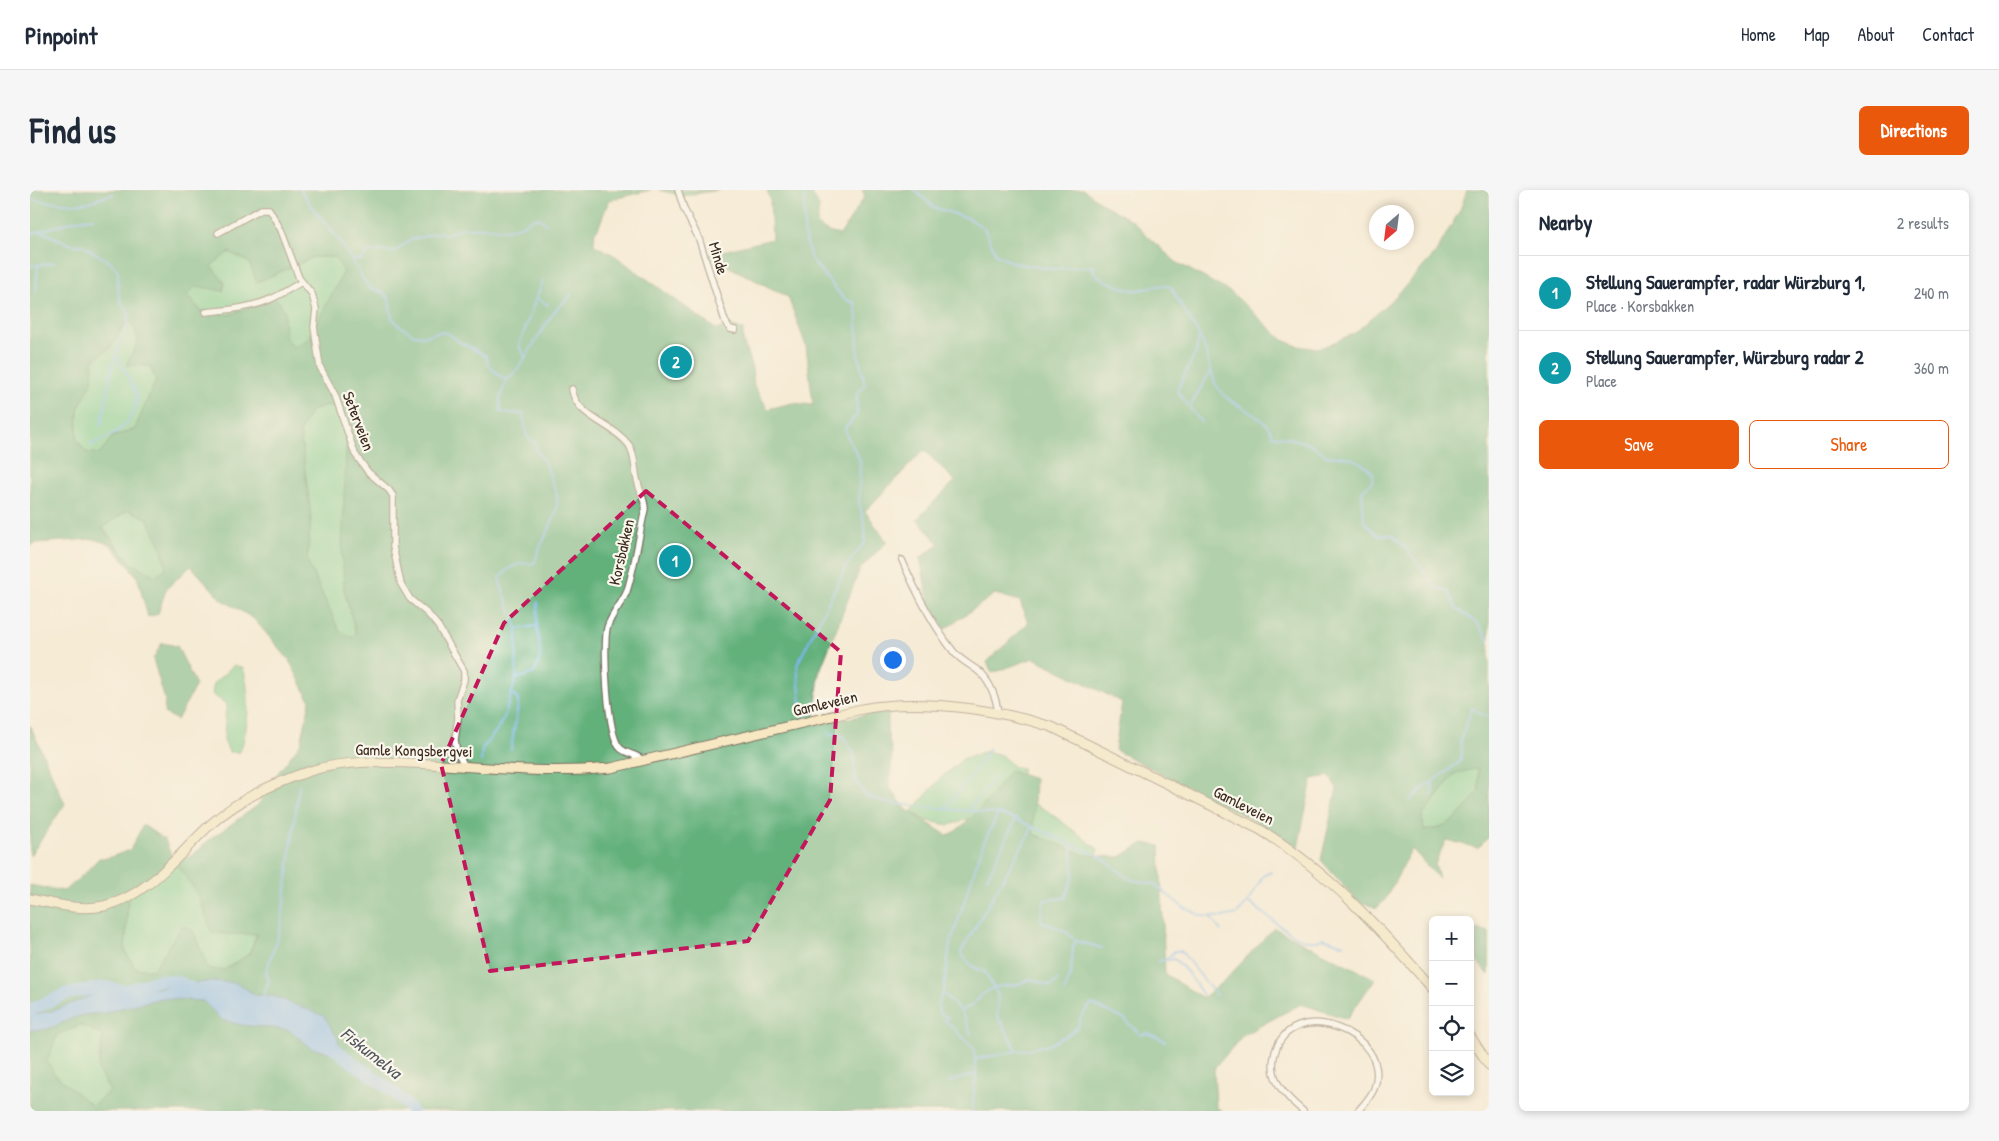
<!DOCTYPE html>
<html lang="en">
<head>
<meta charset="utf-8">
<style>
  :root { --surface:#fff; --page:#f6f6f7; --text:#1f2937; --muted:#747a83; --line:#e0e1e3; --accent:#ea580c }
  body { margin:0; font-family:"Patrick Hand",sans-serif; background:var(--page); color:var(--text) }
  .controls { position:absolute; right:15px; bottom:15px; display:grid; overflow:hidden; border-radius:8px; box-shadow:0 2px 8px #0003 }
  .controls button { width:45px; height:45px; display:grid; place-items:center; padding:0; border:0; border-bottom:1px solid var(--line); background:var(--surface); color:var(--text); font:25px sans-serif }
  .compass { position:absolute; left:1339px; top:15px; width:45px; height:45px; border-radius:50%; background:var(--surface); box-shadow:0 2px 8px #0003; rotate:208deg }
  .you { position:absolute; left:862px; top:469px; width:18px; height:18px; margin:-12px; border:4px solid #fff; border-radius:50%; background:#1a73e8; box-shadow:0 0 0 8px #1a73e833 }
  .badge { display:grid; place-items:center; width:32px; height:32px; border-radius:50%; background:var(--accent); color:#fff; font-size:16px; font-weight:700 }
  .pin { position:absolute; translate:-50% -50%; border:2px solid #fff; box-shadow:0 1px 5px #0006 }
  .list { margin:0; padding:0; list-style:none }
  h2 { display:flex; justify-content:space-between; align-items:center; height:65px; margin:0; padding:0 20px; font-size:21px }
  h2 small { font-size:16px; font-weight:400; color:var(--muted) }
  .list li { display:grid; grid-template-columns:32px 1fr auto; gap:15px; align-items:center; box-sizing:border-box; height:75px; padding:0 20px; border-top:1px solid var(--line) }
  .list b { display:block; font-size:19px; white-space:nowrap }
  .list p { margin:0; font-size:16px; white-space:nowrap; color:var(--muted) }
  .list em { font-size:16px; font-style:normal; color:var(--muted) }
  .actions { display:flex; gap:10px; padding:15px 20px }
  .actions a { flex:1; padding:11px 0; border:1px solid var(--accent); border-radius:8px; text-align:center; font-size:18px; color:var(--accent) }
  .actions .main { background:var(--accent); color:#fff }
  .icon { flex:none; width:28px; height:28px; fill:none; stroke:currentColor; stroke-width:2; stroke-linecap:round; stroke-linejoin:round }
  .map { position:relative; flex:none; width:1459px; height:921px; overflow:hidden; border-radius:8px }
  header { display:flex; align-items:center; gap:30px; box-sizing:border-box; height:70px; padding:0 25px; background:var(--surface); border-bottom:1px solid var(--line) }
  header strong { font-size:24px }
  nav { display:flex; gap:28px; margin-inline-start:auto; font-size:18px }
  .intro { display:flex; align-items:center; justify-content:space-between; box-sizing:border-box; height:120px; padding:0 30px }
  h1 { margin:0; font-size:35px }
  .button { padding:12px 22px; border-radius:8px; background:var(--accent); color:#fff; font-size:18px; font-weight:700 }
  main { display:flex; gap:30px; padding:0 30px }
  aside { flex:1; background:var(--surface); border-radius:8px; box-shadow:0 2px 8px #0003 }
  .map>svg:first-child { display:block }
</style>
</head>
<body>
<header>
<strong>Pinpoint</strong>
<nav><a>Home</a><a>Map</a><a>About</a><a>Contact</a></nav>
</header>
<div class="intro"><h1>Find us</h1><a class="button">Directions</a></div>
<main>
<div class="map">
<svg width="1459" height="921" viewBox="0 0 1459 921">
  <rect width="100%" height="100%" fill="#fbf7ec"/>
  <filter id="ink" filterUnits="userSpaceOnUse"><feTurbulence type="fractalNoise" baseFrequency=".02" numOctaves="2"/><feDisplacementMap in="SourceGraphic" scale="10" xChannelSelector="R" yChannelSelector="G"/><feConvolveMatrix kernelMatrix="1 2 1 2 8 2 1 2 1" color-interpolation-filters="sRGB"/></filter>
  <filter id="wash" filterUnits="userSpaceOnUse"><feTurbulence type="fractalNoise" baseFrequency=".0096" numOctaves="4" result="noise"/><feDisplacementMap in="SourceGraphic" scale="20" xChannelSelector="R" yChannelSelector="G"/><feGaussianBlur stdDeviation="1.12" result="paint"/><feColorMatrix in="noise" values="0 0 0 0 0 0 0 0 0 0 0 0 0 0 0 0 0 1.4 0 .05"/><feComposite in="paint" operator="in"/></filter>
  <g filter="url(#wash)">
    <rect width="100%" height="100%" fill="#f6ebd5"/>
    <path fill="#79cc8f" stroke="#5a7b56" d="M199,62L219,72L227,92L284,67H305L314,82L277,151L263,158L255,147L254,119L238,111L199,125L171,121L157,105L166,95L193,101L195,93L181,76Z
      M97,131L104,136L108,152L126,190L105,239L82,247L71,265L56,262L47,250L48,219L62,192L63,170L81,157Z
      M296,215L313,221L317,238L314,399L326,444L322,448L309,440L277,371L281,327L270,241L281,221Z
      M98,320L117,328L131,355L136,378L125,386L101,373L72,337Z
      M204,475L213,478C221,505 219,536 210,562H199L194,550L196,514L182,504L184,493Z
      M957,561L971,565L984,577L992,578V607L1019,622L1068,659L1066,670L941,628L919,635L898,631L881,622L912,587L934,568Z
      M1448,577L1449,601C1435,619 1419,641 1394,640L1392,627L1424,584Z
      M147,675L169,705L182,742L200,744L227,743L219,764L194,780L178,779L163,741L152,737L123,781L105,778L95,761L98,708L123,688Z
      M51,835L73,845L68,880L80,901L62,916L25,885L16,871L27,844Z"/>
    <path fill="#62b07a" stroke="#4e6d4c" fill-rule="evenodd" d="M0,0H621L579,10L568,39L565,41L564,55L584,65L687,140L699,134L713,140V151L722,178L724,196L738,219L762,213L783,215L776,156L758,107L676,65L742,49L740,10L737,0H780L789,16L787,35L798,42L810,45L835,6L832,0H1054L1073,14L1103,31L1116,45L1146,72L1202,103L1253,150L1268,156L1282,158L1293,157L1325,143L1367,105L1405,64L1430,20L1437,0H1459V647L1448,658L1416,650L1405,674L1409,689L1382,659L1355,710L1347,718L1327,711L1291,670L1307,598L1299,586L1282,589L1268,657L1227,632L1085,560L1092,512L1004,468L962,483L957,472L998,433L990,411L965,404L915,439L899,414L890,368L909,354L887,329L925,291L894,260L835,321L857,352L830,379L789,483L784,535L859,520L857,541L862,562L860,598L876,619L918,646C945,629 962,606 980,581L1005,589L1003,644L1055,665L1090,667L1114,653L1130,656L1135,784L1173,808L1197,788L1244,738L1345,789L1317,829L1271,814L1213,845L1184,879L1186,917L1192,921H0V840C25,842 31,830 52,825C63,823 74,825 83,820L132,808L173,811L192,830L212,835L259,840L283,859L243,806L226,805L206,793L184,791L102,801L77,799L26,820L0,825V695L34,701L55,683L69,668H78L100,660L113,635L135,650L141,665L160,667L179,650L228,615L248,583L271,553L280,511L259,470L224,429L191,409L161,376L136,399L128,424L118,427L107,386L80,354L63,349L5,353L0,356ZM199,62L219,72L227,92L284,67H305L314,82L277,150L263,157L255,147L254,119L247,109L199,125L171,121L157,105L166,96L193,101L195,93L181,76ZM97,131L104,136L108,152L96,175L120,176L126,190L105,239L82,247L70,264L56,262L47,250L48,219L62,192L63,170L81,157ZM296,215L313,221L317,238L312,361L314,399L326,444L322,447L309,440L277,371L281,327L270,241L281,221ZM98,320L117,328L131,355L136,378L126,386L101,373L72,338ZM1448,578L1449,601C1435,619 1419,641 1394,640L1392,627L1424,584ZM147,675L169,706L182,743L200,744H227L219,764L194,780L178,779L163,740L152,736L123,780L105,778L95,761L98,708L123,688ZM51,835L73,845L68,880L80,901L62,916L25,885L17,871L27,845Z
      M629,0H690L652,6Z
      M132,453L147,456L166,495L147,530L134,523L135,510L123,469Z
      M0,535L35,614L0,666Z
      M1440,739L1459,741V785L1440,763Z"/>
    <path fill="#7fb8f0" stroke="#5d7187" d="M184,791L206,793L226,805L243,806L294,826L308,849L309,864L283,859L259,840L212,835L192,830L173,811L132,808L83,820C74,825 63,823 53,825C31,830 25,842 0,840V825L26,820L77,799L102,801Z"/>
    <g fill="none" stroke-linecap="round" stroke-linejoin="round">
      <path stroke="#7fb8f0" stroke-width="2" d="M271,0L281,16L309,50L339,98L354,103L359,109L362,128L369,135L384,145L394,146L410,142L419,144L428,151L456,166L459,176L476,191
        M775,0L774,43L781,69L814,109L825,113L827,129L828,164L835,195L827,204V225L815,238L817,246L830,270L829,312L835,338V352L817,375L767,475L771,513L776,529
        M884,0L905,18L938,28L954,38L966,64L983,73L1022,79L1064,76V83C1072,90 1098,102 1109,100C1120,98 1129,93 1141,97C1150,115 1163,132 1172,151C1178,166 1180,185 1188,198C1202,219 1233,221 1243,245C1261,249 1283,251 1296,266C1317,266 1329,268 1343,283L1342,292L1332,301L1334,331L1347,345H1362L1375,357L1406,397L1418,401L1426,418L1449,435L1459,451
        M0,10L44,14L59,12L83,4
        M10,41L42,55H52L80,72L88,81C87,96 87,113 99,123L98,132L83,173L71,236
        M0,44L47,30L63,28
        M323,70H332L338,62L351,61L365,62L380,50L411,42L414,45L432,38H459L477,40L493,35L504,28H509L516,34
        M0,76L24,73
        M6,100L8,75
        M506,108L518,115
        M1169,148L1166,162L1147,201L1171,232
        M495,166L489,156L506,108L513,92
        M1161,215L1181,180
        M60,255C83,246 108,233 106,204C105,199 90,172 87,166
        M487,439L506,436
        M486,489L504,483C514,464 509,456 507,436C507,428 508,420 508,412
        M798,543L813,546L823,563L826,591L836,606L857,613L968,624L986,629L1042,655L1068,665L1101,690L1124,694L1154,718L1173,726L1192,727L1207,724L1218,712L1233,686L1241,682
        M481,559L488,515V510L483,504
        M451,571L452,559L466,541L474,528L486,489L487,439L471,395L470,388C480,376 489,371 503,374L505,372C509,351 531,327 527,306C525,300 518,278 515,273C510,265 506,263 505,253L497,247L493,224L471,222L470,209L476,191L488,179L524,122L542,104
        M449,584V583
        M1402,606V592L1430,572L1432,561L1430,551L1442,518L1452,525L1459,527
        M1380,610L1401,592
        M916,618L950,574L959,558
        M939,620L965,587
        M1042,656L1043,686L1035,708L1014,710L1011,731L1035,741L1046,751L1072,758
        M957,688L986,629
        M1219,713C1236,722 1273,763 1293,748L1314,755
        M1180,727L1191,741
        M1136,770L1144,769C1156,778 1164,792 1173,805
        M1129,771L1135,770L1145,761H1151L1186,805
        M1034,802L1041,785L1043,757L1046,751
        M913,803L931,821L941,816L953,804L964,797L985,795L1001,789L1021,796L1028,790
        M233,806L239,791L236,782L251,737L269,596
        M931,821L941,844
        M987,861L967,825L968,805L954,781C944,779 935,771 931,762L1003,637
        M946,869L1019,855L1039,844L1048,837L1051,827L1061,814L1094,829L1111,845L1118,843L1135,851
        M918,892L946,884
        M942,921L946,884L944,858L915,830L918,827L910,825L908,816L914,798L920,754L954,652L968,624"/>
      <path stroke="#7fb8f0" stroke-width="12" d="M0,820L36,804L74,797L95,801L129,790L149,792L169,802
        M298,852C322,877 360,893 382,921"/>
    </g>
  </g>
  <g filter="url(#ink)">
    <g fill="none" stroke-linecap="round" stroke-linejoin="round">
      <defs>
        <path id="minor" d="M648,0L654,19L669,49L695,131L700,139L705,140
          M188,43L231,19H239L251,40L269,88L282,104L286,119L284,137L290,177L305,205L325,264L338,282L359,300L363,306V357L371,394L380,409L398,424L408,436L434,481V490L427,510L428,528L425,550L427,563L435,576
          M176,122C197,120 221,118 241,109C252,104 262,97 272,92
          M542,199C546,228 583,233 599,255C606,266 604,281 608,293C610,302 615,310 615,319C609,346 605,375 597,401C592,414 581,424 577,438C573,457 577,544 590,558C596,564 606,564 613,570
          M872,370C886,402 902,434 923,461C930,470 939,474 947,480C960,490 967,509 968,524
          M1273,921C1256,907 1239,890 1244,867C1256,802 1365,842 1344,899C1340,908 1334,914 1328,921"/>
        <path id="secondary" d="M0,709C25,714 49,721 74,716C119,706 149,663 181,634C208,610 246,592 280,581C319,569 359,572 400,574C460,578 521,584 581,578L832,519C890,508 966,519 1022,537L1229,639C1297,680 1351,740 1403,799
          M1440,846L1459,875"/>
      </defs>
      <use href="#minor" stroke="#7c6e5e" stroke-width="8"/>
      <use href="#secondary" stroke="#7c6e5e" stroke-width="11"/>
      <use href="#minor" stroke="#fff" stroke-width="5.5"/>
      <use href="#secondary" stroke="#f7e8c3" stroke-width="9"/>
    </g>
  </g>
  <path d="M0 0H1459V921H0ZM616,301L811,462L800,610L718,751L460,781L411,574L474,433Z" fill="#f6ebd5" fill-opacity=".55" fill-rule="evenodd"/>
  <path fill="none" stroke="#c2185b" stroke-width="4" stroke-dasharray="10 6" stroke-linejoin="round" d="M616,301L811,462L800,610L718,751L460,781L411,574L474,433Z"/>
  <g text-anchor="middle" stroke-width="4.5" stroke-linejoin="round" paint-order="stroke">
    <g font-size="16" fill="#3b2a1e" stroke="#fbf7ec">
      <text transform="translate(689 68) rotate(73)" y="6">Minde</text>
      <text transform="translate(329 231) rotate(69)" y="6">Seterveien</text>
      <text transform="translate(591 362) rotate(-77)" y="6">Korsbakken</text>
      <text transform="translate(795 513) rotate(-13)" y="6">Gamleveien</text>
      <text transform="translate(384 560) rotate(1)" y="6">Gamle Kongsbergvei</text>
      <text transform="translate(1214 615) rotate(27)" y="6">Gamleveien</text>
    </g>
    <g font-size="18" font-style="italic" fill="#4f555d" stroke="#fbf7ec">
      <text transform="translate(341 863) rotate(38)" y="6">Fiskumelva</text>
    </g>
  </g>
</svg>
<div class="controls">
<button>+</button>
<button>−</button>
<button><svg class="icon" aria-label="locate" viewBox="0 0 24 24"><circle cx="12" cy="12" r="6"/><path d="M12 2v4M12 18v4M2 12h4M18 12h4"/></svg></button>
<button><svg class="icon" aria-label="layers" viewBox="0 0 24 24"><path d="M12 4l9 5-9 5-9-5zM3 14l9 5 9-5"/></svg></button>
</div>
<svg class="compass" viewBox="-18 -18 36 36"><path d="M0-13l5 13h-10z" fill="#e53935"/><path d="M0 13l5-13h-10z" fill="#747a83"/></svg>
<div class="you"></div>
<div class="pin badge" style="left:645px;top:371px;background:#0f9aa8">1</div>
<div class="pin badge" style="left:646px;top:172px;background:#0f9aa8">2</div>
</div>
<aside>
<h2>Nearby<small>2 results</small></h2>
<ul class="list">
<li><span class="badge" style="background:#0f9aa8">1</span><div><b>Stellung Sauerampfer, radar Würzburg 1,</b><p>Place · Korsbakken</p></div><em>240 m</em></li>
<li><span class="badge" style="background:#0f9aa8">2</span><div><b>Stellung Sauerampfer, Würzburg radar 2</b><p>Place</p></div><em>360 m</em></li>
</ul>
<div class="actions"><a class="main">Save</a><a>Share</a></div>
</aside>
</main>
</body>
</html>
